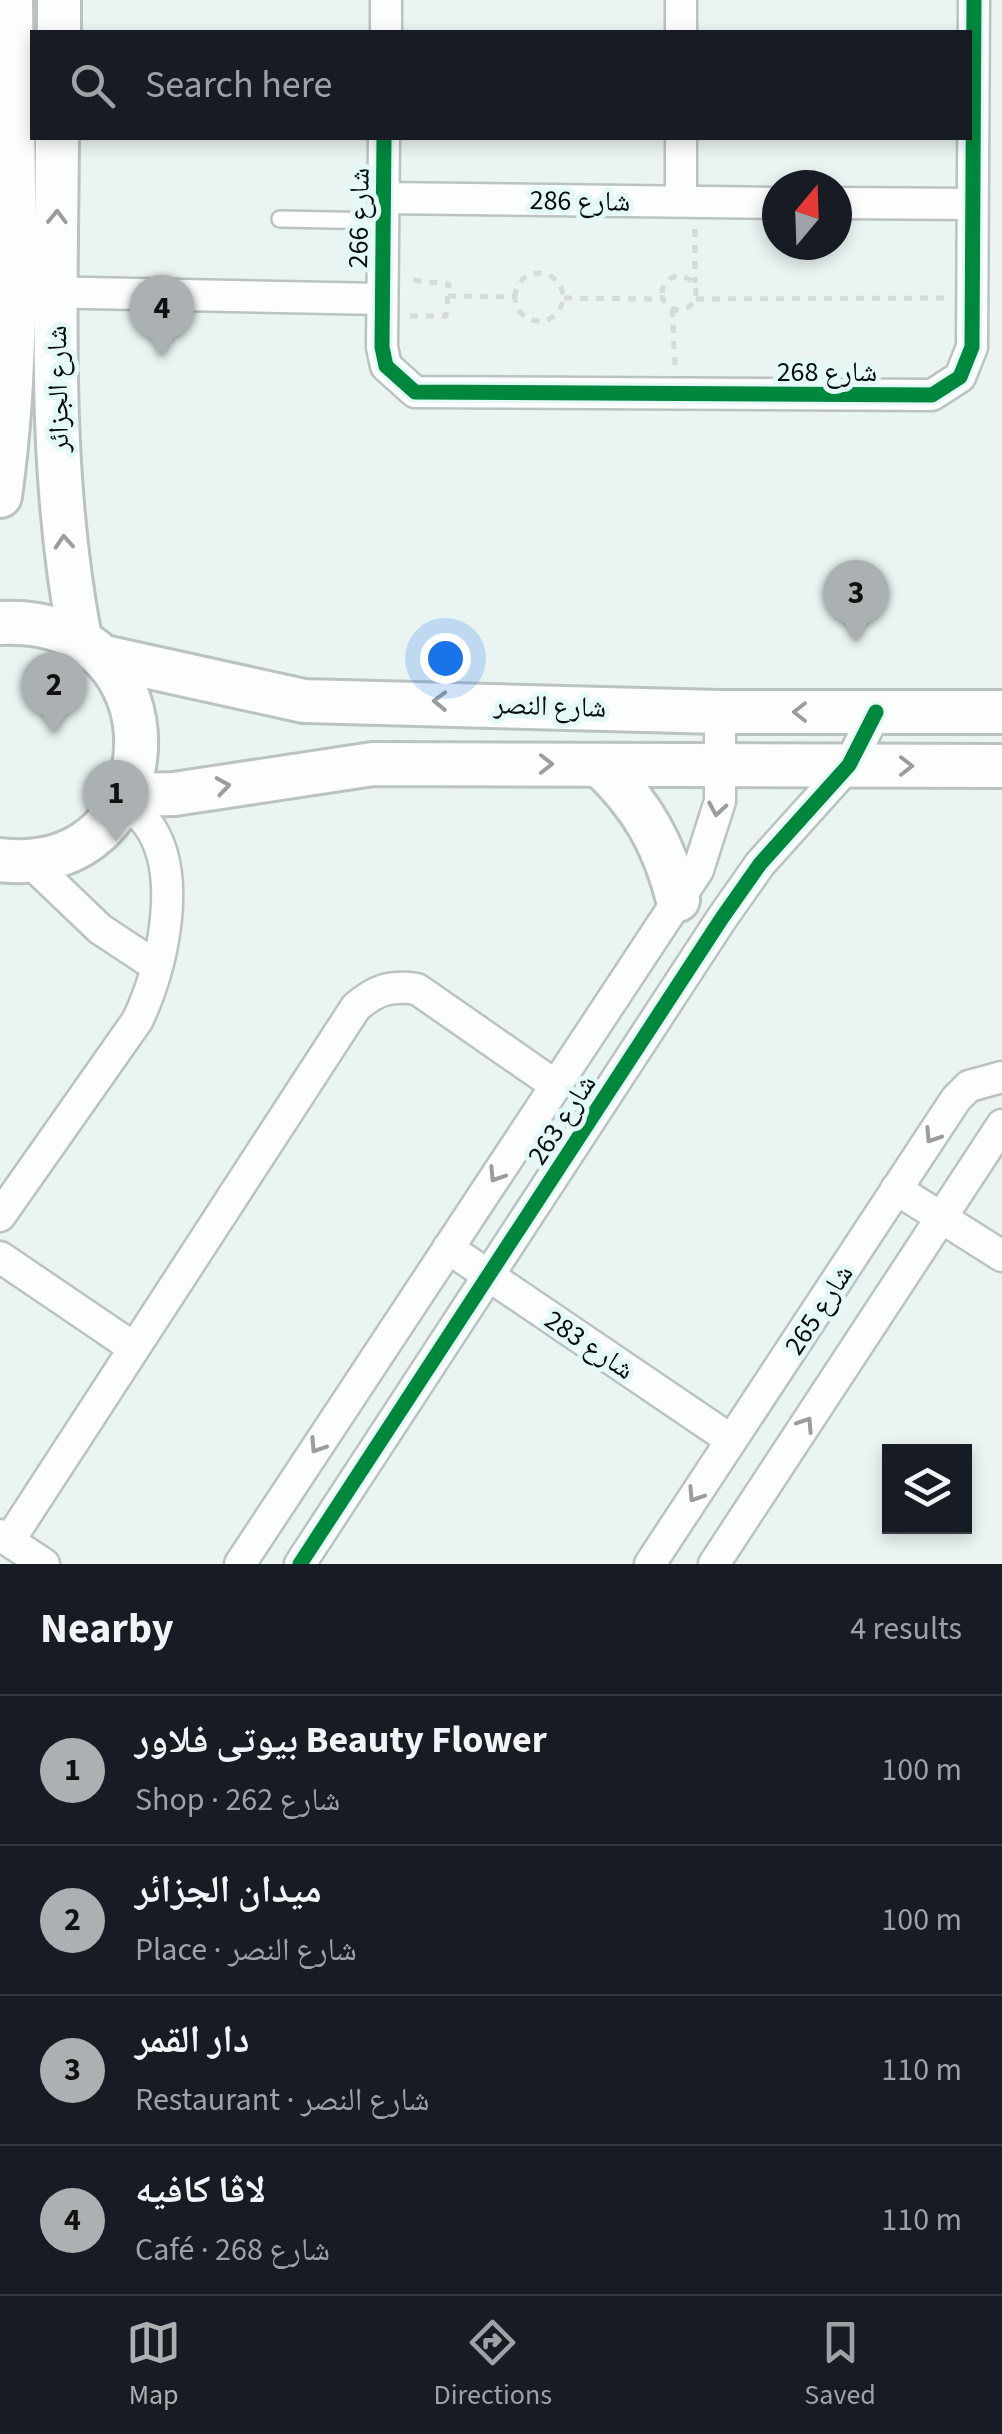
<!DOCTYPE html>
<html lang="en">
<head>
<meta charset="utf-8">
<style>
  :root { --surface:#171b24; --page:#20242c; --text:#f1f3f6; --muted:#9ea1a6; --line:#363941; --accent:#abb0b2 }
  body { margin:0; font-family:"Source Sans 3","Noto Naskh Arabic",sans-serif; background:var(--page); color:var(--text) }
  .controls { position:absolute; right:30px; bottom:30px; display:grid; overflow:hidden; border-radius:0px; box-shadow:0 5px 15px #0003 }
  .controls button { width:90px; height:90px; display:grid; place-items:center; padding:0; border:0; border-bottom:2px solid var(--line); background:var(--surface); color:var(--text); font:50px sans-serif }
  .compass { position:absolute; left:762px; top:170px; width:90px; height:90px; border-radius:50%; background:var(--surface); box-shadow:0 5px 15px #0003; rotate:19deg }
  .you { position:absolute; left:445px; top:658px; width:35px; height:35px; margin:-25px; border:8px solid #fff; border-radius:50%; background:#1a73e8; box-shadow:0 0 0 15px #1a73e833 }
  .badge { display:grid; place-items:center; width:65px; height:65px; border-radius:50%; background:var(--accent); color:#111; font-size:32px; font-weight:700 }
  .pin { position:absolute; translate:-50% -82px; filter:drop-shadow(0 2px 5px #0008) }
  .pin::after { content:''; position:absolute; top:52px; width:35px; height:30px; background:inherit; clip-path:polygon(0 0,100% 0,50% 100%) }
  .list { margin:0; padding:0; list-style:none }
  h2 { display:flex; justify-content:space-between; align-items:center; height:130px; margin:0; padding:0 40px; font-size:42px }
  h2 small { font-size:32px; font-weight:400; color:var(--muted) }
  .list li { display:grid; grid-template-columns:65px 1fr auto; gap:30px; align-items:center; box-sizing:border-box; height:150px; padding:0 40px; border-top:2px solid var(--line) }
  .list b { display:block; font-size:38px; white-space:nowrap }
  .list p { margin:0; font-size:32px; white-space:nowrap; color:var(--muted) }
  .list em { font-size:32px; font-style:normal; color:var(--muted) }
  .icon { flex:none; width:55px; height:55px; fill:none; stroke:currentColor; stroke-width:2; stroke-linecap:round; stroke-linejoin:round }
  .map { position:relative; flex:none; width:1002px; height:1564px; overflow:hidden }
  .search { position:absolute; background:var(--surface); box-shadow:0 5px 15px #0003; left:30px; right:30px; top:30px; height:110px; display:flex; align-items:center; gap:25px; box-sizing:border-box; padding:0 35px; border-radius:0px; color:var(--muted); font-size:38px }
  .sheet { height:730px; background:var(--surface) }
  nav { display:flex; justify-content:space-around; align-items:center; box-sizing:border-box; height:140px; border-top:2px solid var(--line); background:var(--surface); font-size:28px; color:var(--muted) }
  nav a { display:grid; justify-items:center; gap:5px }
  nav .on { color:var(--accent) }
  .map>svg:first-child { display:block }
</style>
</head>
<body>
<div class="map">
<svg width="1002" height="1564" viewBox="0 0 1002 1564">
  <rect width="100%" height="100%" fill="#e9f4f3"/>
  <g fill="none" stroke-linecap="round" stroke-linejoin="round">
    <defs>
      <path id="lane" d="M280,219L383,221"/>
      <path id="street" d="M681,0V32
        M386,32V0
        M384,138L382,347L386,366L415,392L932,395L960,377L972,347L974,0
        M681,138V201
        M383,198L777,203
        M837,203L972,204
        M40,292L382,299
        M29,861L100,929L156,966
        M896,1189L1002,1256
        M0,1216L137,1021C162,971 185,873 147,823C141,815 130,809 123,803
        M448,1248L731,1440
        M0,1257L134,1348
        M0,1535L44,1564
        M9,1541L356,1007C376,990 390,985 417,989L555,1085
        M240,1564L698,870L720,801V712
        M300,1564L722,918L760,864L849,765L876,712
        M650,1564L956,1099L969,1086L1002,1077
        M714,1564L1002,1125"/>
      <path id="secondary" d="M59,32V0
        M57,138C56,305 48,473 80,638
        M0,496C23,333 12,164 11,0
        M0,623C188,613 175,881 0,860
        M104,657L304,701L720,712H1002
        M600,765C642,805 664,844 678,900
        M126,795L174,794L373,764L1002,766"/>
    </defs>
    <use href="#lane" stroke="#bac2c2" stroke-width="20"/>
    <use href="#street" stroke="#bac2c2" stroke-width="35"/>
    <use href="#secondary" stroke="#bac2c2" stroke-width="48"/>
    <path stroke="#d6dada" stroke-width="5" stroke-dasharray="8 8" stroke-linecap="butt" d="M695,229V283
      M515 297a24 24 0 1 1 48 0a24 24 0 1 1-48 0Z
      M662 293a17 17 0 1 1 34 0a17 17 0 1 1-34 0Z
      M448,296L514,297
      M564,298L663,299
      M696,299L948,298
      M672,309L675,366
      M410,316H446L449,284L410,280"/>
    <use href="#lane" stroke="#fcfdfd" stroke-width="15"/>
    <use href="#street" stroke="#fcfdfd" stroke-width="30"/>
    <use href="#secondary" stroke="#fcfdfd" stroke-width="42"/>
    <defs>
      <path id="cycleway" d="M384,138L382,347L386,366L415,392L932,395L960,377L972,347L974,0
        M300,1564L722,918L760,864L849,765L876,712"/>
    </defs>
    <use href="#cycleway" stroke="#e4f9f7" stroke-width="21"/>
    <use href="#cycleway" stroke="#00873e" stroke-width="15"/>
  </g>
  <defs><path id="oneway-chevron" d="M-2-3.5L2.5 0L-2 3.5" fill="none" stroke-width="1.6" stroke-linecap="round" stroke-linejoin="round" transform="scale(2.5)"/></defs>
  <g stroke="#9a9d9d">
    <use href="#oneway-chevron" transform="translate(57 217) rotate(-89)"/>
    <use href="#oneway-chevron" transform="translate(64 542) rotate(-94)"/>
    <use href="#oneway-chevron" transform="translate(440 701) rotate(-179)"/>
    <use href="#oneway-chevron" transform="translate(800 712) rotate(180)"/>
    <use href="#oneway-chevron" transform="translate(546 764)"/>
    <use href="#oneway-chevron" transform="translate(906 766)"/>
    <use href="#oneway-chevron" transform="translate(223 786) rotate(-9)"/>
    <use href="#oneway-chevron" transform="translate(717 809) rotate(100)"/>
    <use href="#oneway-chevron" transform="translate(932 1136) rotate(123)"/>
    <use href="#oneway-chevron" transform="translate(496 1175) rotate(123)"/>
    <use href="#oneway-chevron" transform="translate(806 1424) rotate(-57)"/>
    <use href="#oneway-chevron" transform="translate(317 1446) rotate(123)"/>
    <use href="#oneway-chevron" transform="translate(695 1495) rotate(123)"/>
  </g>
  <g text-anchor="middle" stroke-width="10" stroke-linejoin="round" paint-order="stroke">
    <g font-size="28" fill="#070d0d" stroke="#e4f9f7">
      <text transform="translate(580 200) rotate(1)" y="10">شارع 286</text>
      <text transform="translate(358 218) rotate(-89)" y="10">شارع 266</text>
      <text x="827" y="381">شارع 268</text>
      <text transform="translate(57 389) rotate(-91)" y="10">شارع الجزائر</text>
      <text transform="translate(550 705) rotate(2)" y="10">شارع النصر</text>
      <text transform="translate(561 1119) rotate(-57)" y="10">شارع 263</text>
      <text transform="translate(818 1309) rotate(-57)" y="10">شارع 265</text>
      <text transform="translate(590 1344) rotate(34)" y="10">شارع 283</text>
    </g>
  </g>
</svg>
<div class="controls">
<button><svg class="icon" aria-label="layers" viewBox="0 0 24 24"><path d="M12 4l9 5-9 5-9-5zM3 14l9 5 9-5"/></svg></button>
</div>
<svg class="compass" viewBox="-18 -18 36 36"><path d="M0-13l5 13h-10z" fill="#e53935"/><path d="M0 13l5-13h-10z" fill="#9ea1a6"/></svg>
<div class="you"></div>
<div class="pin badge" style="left:116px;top:842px">1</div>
<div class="pin badge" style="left:54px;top:734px">2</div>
<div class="pin badge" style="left:856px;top:642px">3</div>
<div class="pin badge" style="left:162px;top:357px">4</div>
<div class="search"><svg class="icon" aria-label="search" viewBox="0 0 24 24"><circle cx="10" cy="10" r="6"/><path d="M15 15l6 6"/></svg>Search here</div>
</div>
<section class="sheet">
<h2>Nearby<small>4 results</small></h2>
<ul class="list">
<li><span class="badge">1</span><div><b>بيوتى فلاور Beauty Flower</b><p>Shop · شارع 262</p></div><em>100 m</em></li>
<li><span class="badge">2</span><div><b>ميدان الجزائر</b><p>Place · شارع النصر</p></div><em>100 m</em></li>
<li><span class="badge">3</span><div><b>دار القمر</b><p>Restaurant · شارع النصر</p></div><em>110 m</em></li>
<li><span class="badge">4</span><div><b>لاڤا كافيه</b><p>Café · شارع 268</p></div><em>110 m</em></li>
</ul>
</section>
<nav>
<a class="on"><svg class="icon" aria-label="map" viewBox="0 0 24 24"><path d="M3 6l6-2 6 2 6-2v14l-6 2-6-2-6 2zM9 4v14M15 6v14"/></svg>Map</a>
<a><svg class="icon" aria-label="directions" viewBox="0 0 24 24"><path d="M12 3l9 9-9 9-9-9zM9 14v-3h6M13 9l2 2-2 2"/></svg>Directions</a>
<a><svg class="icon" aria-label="saved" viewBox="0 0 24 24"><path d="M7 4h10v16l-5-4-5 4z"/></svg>Saved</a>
</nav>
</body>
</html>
